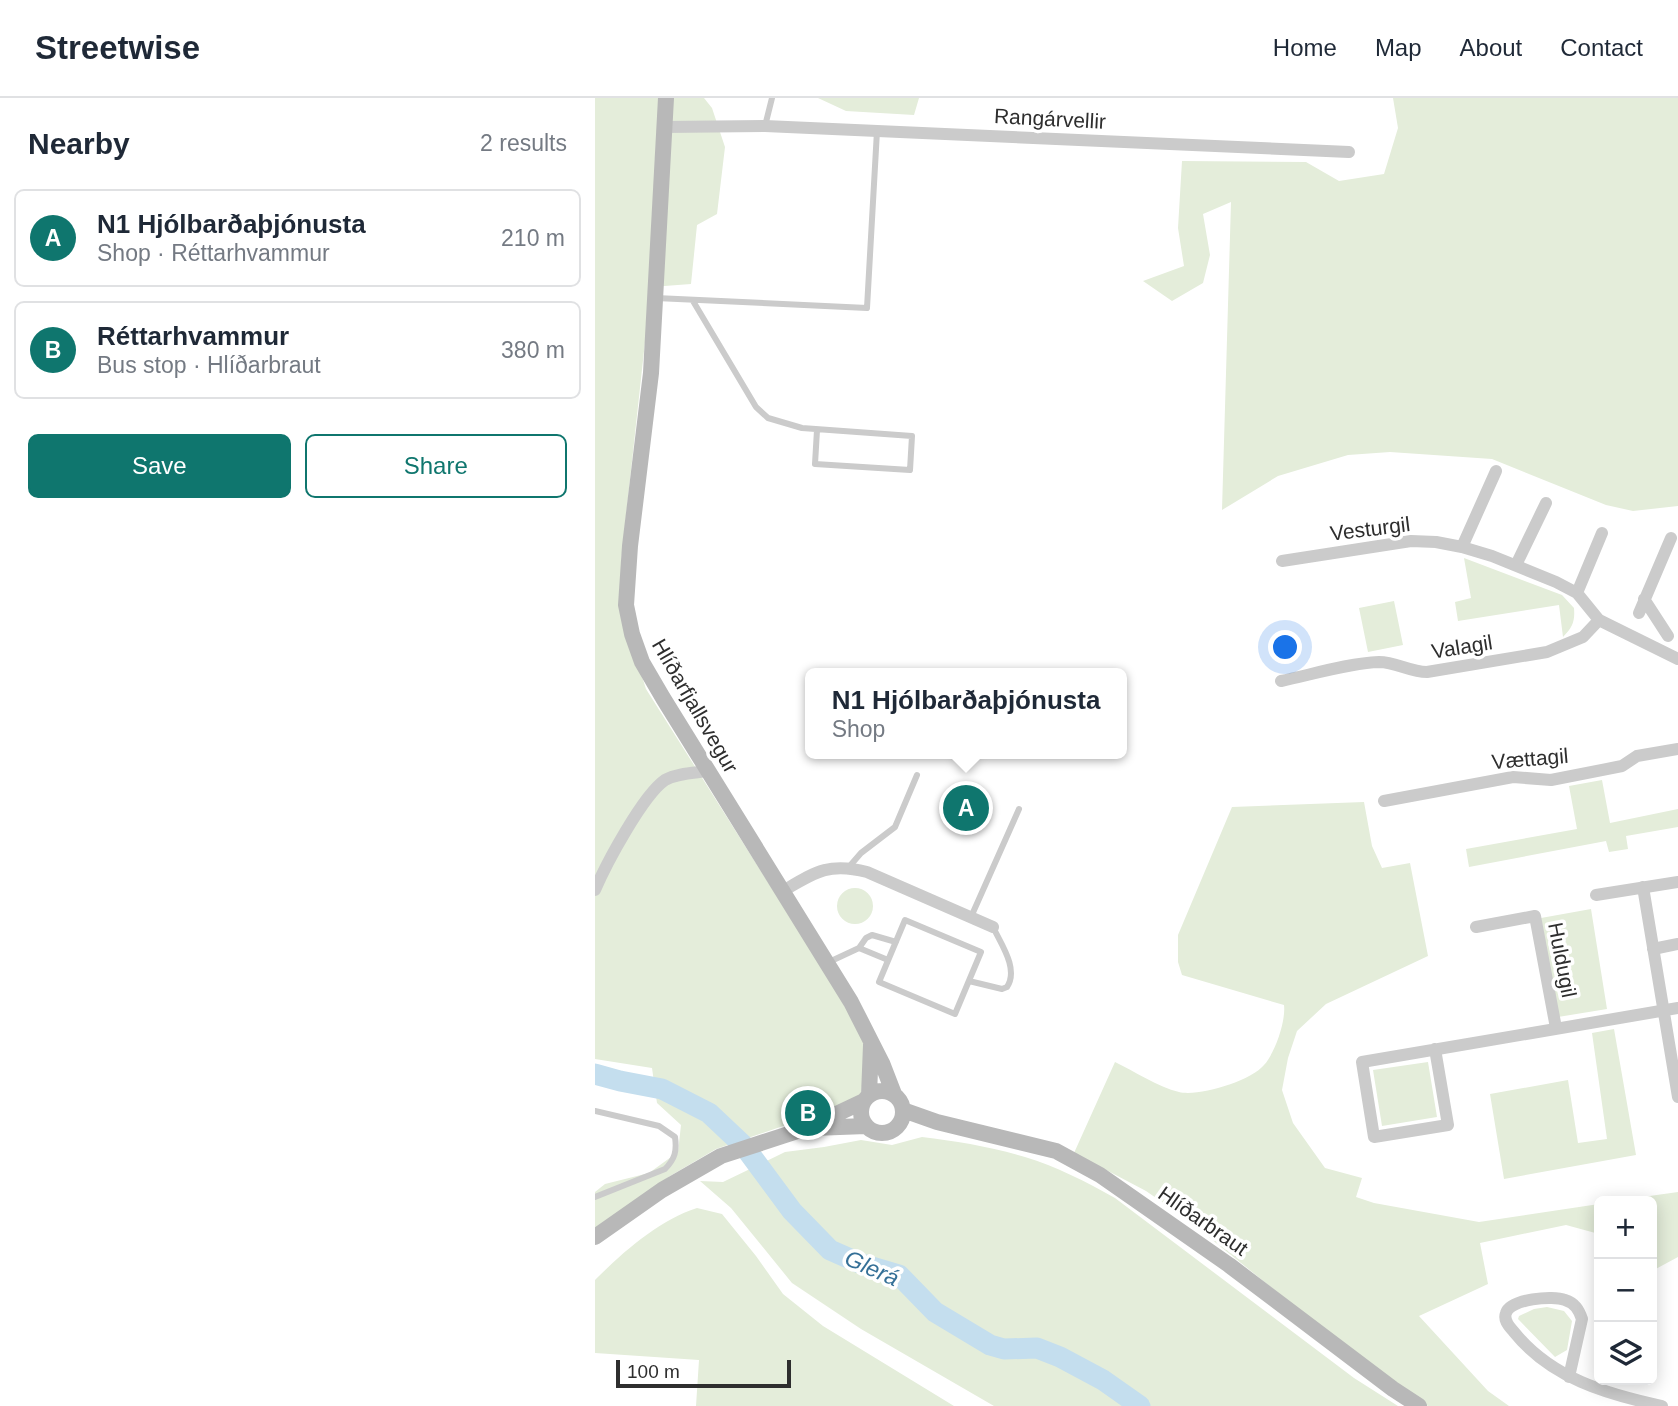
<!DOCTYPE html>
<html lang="en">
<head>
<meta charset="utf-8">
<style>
  :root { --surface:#fff; --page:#f6f6f7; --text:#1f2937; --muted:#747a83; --line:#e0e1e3; --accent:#0f766e }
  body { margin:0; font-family:Arial,sans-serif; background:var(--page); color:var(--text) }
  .controls { position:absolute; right:21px; bottom:21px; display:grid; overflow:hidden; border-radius:10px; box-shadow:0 4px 18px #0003 }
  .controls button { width:63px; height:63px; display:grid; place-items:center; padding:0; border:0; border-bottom:2px solid var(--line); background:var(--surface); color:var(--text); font:35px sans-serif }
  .scale { position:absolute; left:21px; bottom:18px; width:175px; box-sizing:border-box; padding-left:7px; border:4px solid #2e2e2e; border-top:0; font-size:19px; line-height:24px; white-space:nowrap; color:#2e2e2e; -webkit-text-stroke:5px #fff; paint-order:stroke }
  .you { position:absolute; left:691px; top:550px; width:24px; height:24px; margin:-18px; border:5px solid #fff; border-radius:50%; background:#1a73e8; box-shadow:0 0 0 10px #1a73e833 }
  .badge { display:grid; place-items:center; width:46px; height:46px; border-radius:50%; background:var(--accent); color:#fff; font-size:23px; font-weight:700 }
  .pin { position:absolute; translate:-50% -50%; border:4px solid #fff; box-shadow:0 2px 7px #0006 }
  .popup { position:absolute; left:210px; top:570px; width:322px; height:91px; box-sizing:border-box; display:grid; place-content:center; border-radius:10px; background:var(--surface); filter:drop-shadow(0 2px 5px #0005); font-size:23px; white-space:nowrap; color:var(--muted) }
  .popup b { font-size:26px; color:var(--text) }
  .popup::after { content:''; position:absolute; left:50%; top:100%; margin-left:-14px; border:14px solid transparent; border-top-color:var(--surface) }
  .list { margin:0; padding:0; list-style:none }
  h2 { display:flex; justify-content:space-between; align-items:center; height:91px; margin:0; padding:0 28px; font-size:30px }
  h2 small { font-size:23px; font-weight:400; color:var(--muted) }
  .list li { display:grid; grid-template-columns:46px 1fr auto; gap:21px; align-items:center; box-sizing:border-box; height:98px; margin:0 14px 14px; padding:0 14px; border:2px solid var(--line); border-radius:10px }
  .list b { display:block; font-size:26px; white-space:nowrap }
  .list p { margin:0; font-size:23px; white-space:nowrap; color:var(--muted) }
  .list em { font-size:23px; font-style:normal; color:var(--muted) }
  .actions { display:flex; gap:14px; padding:21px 28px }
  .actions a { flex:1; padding:16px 0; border:2px solid var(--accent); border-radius:10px; text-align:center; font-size:24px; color:var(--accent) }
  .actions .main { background:var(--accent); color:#fff }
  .icon { flex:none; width:38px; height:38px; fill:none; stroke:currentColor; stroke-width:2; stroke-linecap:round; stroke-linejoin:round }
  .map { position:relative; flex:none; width:1083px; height:1308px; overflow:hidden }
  header { display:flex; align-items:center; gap:42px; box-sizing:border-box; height:98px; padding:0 35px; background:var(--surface); border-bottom:2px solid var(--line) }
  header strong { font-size:33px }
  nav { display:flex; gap:38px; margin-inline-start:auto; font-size:24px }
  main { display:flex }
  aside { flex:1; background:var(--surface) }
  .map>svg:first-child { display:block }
</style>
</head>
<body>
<header>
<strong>Streetwise</strong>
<nav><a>Home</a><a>Map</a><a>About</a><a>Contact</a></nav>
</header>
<main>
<aside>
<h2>Nearby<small>2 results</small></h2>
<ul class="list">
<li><span class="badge">A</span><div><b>N1 Hjólbarðaþjónusta</b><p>Shop · Réttarhvammur</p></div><em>210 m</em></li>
<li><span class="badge">B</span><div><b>Réttarhvammur</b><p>Bus stop · Hlíðarbraut</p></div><em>380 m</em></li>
</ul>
<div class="actions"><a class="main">Save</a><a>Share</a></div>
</aside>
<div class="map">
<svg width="1083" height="1308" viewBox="0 0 1083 1308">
  <rect width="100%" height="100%" fill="#fff"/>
  <path fill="#e4edda" d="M0,0H109L117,10L130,49L122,116L102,127L96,186L56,189L26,464V513L51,591L260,922L271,948L266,997L247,1008L121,1051L75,1078L0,1132V1094L10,1086L54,1075L83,1054L86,1027L62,1005L57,970L0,961Z
    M223,0H324L319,17L251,13Z
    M798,0H1083V408L1038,413L1011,407L897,361L795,354L753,357L683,378L627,412L636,104L608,116L615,157L608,185L577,203L548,183L589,168L583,130L587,63L711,64L744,83L789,76L803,30Z
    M869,460L967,497L979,510C980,523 978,529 968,539L964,507L863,523L860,504L876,500Z
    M799,503L808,547L773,554L764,510Z
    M1007,682L1015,725L1083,711V729L1031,738L1033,751L1014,754L1011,743L874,769L871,751L982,731L974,688Z
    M769,704L777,748L787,770L815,765L833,858L731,906L702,933L693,960L687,992L698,1025L730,1070L767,1080L761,1099L779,1105L884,1124L1004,1106V1136L971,1127L885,1145L893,1186L824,1218L893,1293L914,1308H833L828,1305L702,1210L590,1120L551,1093L479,1055L520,964C539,973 563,989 584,994C603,999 656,983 669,967C680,955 691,923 689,907L587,877L583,864V837L637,709Z
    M242 808a18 18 0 1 1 36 0a18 18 0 1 1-36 0Z
    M996,811L1012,911L963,919L946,820Z
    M1019,931L1041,1057L909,1081L895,996L973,982L983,1045L1012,1041L997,935Z
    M833,964L842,1019L787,1028L778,972Z
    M327,1039C361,1043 397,1049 430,1059C461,1068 491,1084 520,1100L759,1280L803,1308H399L266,1231L197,1185L136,1110L105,1083L128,1084L190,1054L229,1049L266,1042L297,1047Z
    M1083,1094V1159L1057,1173V1103H1019Z
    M102,1110L127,1116L161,1158L188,1196L228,1228L359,1308H101L104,1262L0,1255V1182C28,1154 64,1122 102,1110Z
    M952,1209L969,1213L977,1223L972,1252L960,1259L923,1221L924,1218L939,1211Z"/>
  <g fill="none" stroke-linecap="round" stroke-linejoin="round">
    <path stroke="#c4deee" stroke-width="21" d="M0,976L25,983L67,991L114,1015L149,1048L197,1113L235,1152L267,1166L304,1177L340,1214L395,1247L409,1251L442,1250L465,1259L508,1282L545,1308"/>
    <path stroke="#cbcbcb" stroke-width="6" d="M170,28L177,0
      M61,200L272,210L282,33
      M98,203L161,309L173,320L207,330L317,338L315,372L220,366L222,332
      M253,770L266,755L300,729L322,677
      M376,819L424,711
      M310,822L386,854L360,916L284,884Z
      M264,850L293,862
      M234,864L264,850L271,840L277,837L301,844
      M374,883L407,891L412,889C424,871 406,846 398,829
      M0,1013L64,1028L80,1039C82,1053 80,1061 70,1071L0,1099"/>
    <path stroke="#cbcbcb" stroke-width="12" d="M69,29L170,28L754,54
      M867,449L901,373
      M687,463L816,443L841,444L867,449L897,458L961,484L982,495L1004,522L1083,561
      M921,467L951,405
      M982,495L1007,435
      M1049,501L1073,538
      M1044,515L1076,440
      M686,583C715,577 754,565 784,564C801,564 815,574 832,574L952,554L988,539L1004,522
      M789,703L918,679L956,682L1027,668L1042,658L1083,651
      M1048,789L1083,999
      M0,792C11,766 48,697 70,682C82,675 99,675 113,673
      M188,793C220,774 234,764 272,774L398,829
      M1001,797L1083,784
      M881,829L940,818L961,930
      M1058,851L1083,846
      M840,951L853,1027L779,1039L767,964L1083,910
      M974,1279L987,1221C984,1212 980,1205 970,1202C958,1197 915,1201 911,1215C908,1223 915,1229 919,1234C956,1280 1011,1296 1067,1308"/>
    <path stroke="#b8b8b8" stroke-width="16" d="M71,0L56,275L35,448L31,507L37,536L47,564L68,600L256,904L287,965L299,996
      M266 1014a21 21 0 1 1 42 0a21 21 0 1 1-42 0Z
      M274,997L276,947
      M308,1012L342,1024L461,1053L505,1077L634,1167L798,1291L824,1308
      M218,1030L271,1028
      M0,1139L67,1092L126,1058L212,1030L269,1003"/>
  </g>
  <g text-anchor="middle" stroke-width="7" stroke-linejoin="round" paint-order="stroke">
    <g font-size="21" fill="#2e2e2e" stroke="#fff">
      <text transform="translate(455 21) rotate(3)" y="7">Rangárvellir</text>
      <text transform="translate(775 431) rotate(-7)" y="7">Vesturgil</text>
      <text transform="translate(867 549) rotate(-9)" y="7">Valagil</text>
      <text transform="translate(100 608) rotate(60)" y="7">Hlíðarfjallsvegur</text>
      <text transform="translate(935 661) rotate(-5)" y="7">Vættagil</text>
      <text transform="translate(967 862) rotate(79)" y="7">Huldugil</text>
      <text transform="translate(608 1123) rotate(35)" y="7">Hlíðarbraut</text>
    </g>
    <g font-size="23" font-style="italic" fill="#357097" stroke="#fff">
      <text transform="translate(277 1170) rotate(24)" y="8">Glerá</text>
    </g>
  </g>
</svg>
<div class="controls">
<button>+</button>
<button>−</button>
<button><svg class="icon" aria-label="layers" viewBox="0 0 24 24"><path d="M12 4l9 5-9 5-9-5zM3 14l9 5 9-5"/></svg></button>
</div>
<div class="scale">100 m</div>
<div class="you"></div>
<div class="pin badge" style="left:371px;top:710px">A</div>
<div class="popup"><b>N1 Hjólbarðaþjónusta</b>Shop</div>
<div class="pin badge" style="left:213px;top:1015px">B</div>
</div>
</main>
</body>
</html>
